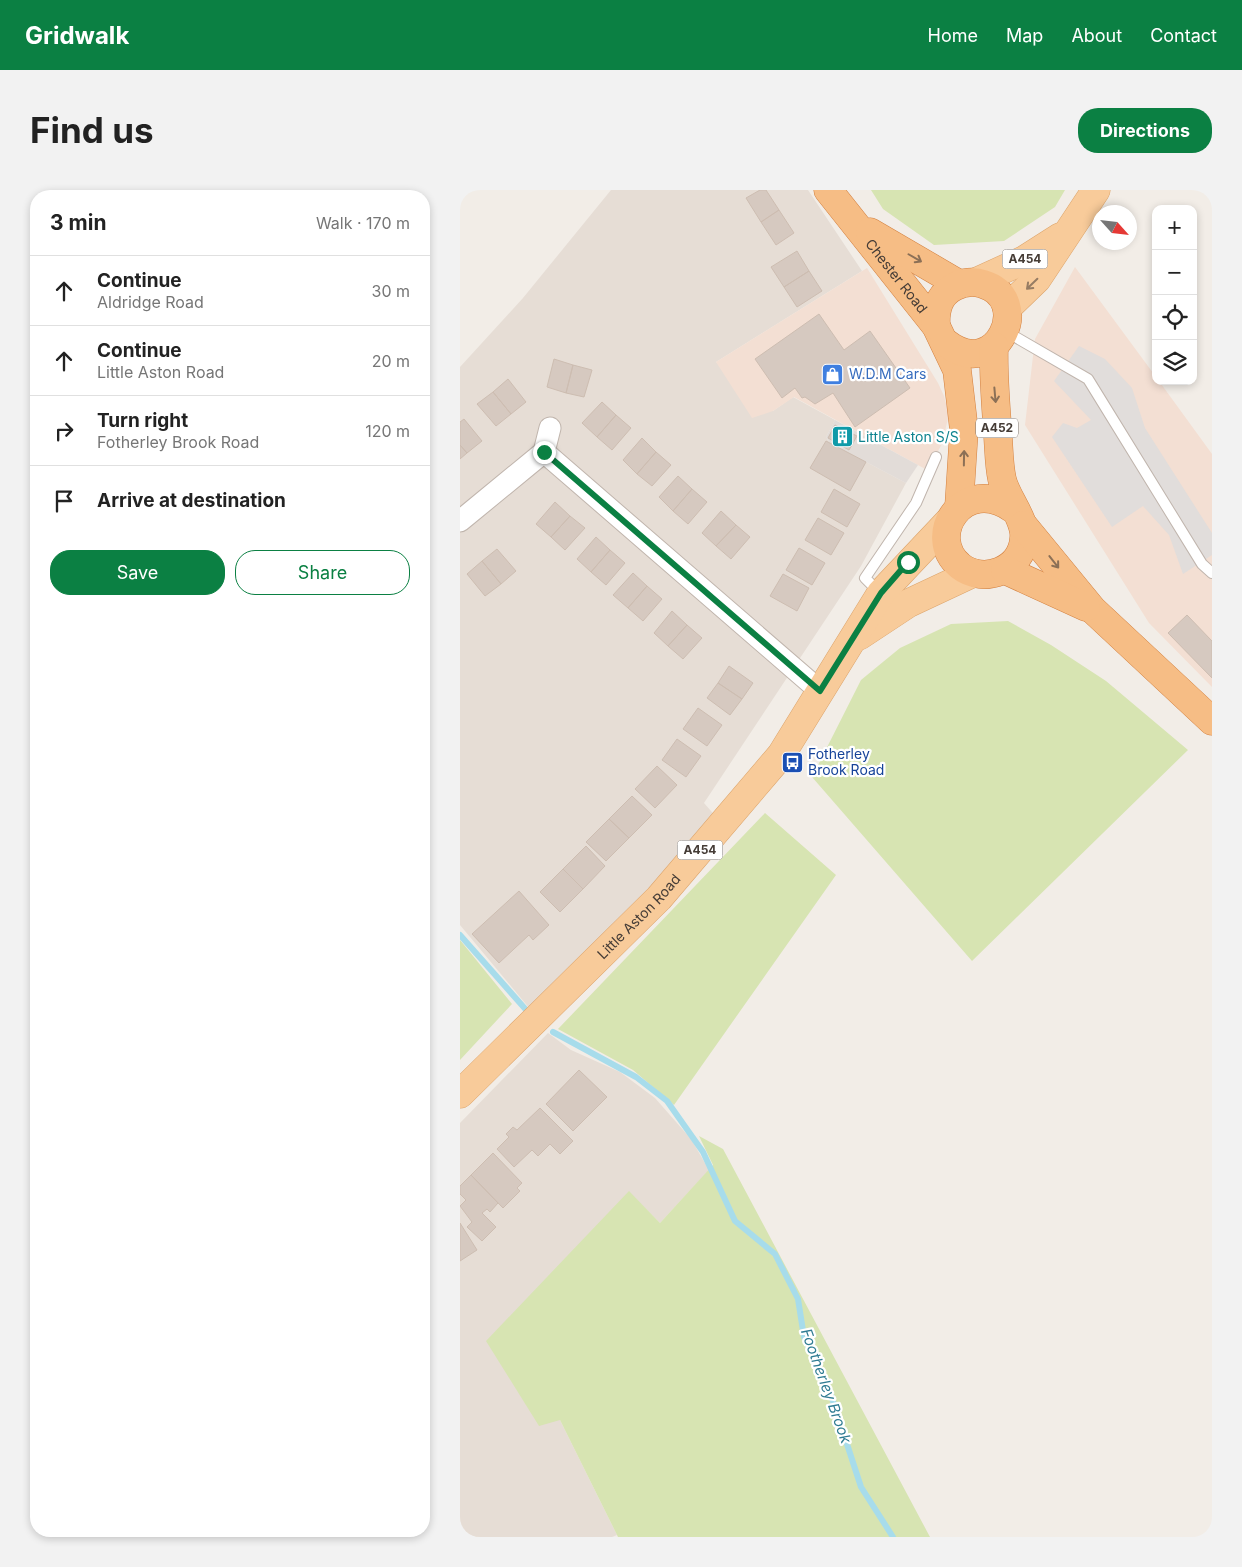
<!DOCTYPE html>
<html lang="en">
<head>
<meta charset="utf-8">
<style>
  :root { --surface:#fff; --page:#f2f2f2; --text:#222; --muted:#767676; --line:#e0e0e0; --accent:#0b8043 }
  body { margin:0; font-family:Inter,sans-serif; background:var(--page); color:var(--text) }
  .controls { position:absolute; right:15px; top:15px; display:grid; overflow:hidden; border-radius:10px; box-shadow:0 2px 8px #0003 }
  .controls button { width:45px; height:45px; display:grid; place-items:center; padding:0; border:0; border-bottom:1px solid var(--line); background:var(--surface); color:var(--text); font:25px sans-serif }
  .compass { position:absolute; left:632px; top:15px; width:45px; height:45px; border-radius:50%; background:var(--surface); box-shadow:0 2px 8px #0003; rotate:117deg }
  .stop { position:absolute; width:15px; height:15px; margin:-11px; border:4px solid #0b8043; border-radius:50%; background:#fff }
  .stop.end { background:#0b8043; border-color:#fff; box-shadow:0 1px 5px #0008 }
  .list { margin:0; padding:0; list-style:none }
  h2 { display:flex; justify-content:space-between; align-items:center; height:65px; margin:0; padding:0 20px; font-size:21px }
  h2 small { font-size:16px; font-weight:400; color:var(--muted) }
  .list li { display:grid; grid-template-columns:32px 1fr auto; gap:15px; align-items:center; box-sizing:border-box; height:70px; padding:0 20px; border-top:1px solid var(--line) }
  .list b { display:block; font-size:19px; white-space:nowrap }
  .list p { margin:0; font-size:16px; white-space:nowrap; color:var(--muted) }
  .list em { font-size:16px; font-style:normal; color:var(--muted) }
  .actions { display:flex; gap:10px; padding:15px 20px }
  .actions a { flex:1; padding:11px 0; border:1px solid var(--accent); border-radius:20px; text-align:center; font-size:18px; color:var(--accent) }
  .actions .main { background:var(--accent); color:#fff }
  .icon { flex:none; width:28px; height:28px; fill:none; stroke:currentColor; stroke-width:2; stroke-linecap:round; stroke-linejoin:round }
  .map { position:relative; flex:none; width:752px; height:1347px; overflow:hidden; border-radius:20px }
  header { display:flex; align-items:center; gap:30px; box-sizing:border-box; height:70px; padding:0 25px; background:var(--accent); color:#fff }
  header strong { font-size:24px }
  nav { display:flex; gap:28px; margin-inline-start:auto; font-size:18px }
  .intro { display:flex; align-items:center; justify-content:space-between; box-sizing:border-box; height:120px; padding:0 30px }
  h1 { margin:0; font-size:35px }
  .button { padding:12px 22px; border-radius:20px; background:var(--accent); color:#fff; font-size:18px; font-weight:700 }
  main { display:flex; gap:30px; padding:0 30px }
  aside { flex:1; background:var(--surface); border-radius:20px; box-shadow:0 2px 8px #0003 }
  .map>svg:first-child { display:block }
</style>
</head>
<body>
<header>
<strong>Gridwalk</strong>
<nav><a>Home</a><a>Map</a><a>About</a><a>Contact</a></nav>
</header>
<div class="intro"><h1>Find us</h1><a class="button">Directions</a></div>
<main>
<aside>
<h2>3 min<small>Walk · 170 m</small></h2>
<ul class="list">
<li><svg class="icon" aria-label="ahead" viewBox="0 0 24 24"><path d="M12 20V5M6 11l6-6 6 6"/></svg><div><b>Continue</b><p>Aldridge Road</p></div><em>30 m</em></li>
<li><svg class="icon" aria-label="ahead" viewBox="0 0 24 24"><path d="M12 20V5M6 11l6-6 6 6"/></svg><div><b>Continue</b><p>Little Aston Road</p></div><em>20 m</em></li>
<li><svg class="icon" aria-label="right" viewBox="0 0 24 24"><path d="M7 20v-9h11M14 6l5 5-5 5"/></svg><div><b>Turn right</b><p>Fotherley Brook Road</p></div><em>120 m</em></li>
<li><svg class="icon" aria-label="arrive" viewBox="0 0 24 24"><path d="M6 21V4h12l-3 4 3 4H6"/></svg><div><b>Arrive at destination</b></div></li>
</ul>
<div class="actions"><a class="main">Save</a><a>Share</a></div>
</aside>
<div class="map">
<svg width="752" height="1347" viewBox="0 0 752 1347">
  <rect width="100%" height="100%" fill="#f2ede7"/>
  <path fill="#e6ddd5" d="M151,0H348L402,81L256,172L313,221L333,207L375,230L366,247L370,253L446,293L401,376L244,613L258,629L70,819L0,735V177L63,108Z
    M88,843L111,860L160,882L195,908L231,949L249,980L200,1033L169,1002L100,1230L157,1345L152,1347H0V933Z"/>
  <path fill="#f3dfd3" d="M615,77L696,187V191H699L752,264V497L689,433L565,235L575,149Z
    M407,78L478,193L484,206L489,224L482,254L467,280L334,207L313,221L292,228L256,172Z"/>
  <path fill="#e2dcd8" d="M375,230L458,275L446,293L370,253L366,247Z"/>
  <path fill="#d7e4b2" d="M411,0H605L595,17L544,51L474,55L423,19Z
    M548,431L591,455L646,491L728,560L512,771L352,587L401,490L440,458L491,434Z
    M305,623L376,685L214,915L173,880L98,839Z
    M0,750L52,814L0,870Z
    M239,946L263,959L470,1347H158L100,1230L79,1236L26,1151L169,1001L200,1033L253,975Z"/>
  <path fill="#e1dddb" d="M619,156L645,169L672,198L685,238L752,343V365L723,384L709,345L683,316L652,337L592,247L603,233L617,238L631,230L594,191Z"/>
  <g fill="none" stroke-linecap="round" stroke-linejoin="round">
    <path stroke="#a7dceb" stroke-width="6" d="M0,745L68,822
      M93,842L176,887L207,911L243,962L275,1031L315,1064L338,1109L344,1147L369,1199L401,1297L433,1347"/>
  </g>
  <path fill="#d6c9c0" stroke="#cdbdb1" d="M300,0H306L319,20L301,32L286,8Z
    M319,20L334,43L316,55L301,32Z
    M337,61L349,81L324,97L311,77Z
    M349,81L362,101L337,117L324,97Z
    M359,124L384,160L410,141L450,198L395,237L373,203L355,214L345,207L342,208L335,198L322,208L295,169Z
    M94,169L113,175L106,203L87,197Z
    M113,175L132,180L124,207L106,203Z
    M48,189L66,212L51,224L33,202Z
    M33,202L51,224L36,236L17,214Z
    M142,212L156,225L137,247L122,233Z
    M156,225L171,238L152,260L137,247Z
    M4,229L22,251L7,263L0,255V232Z
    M375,235L397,246L389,260L368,248Z
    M182,248L196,262L177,284L163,270Z
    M366,251L406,272L390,301L350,278Z
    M0,255L7,263L0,269Z
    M196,262L211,275L192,296L177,284Z
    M218,286L232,299L213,321L199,307Z
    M232,299L247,312L228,334L213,321Z
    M374,299L400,314L387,337L361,322Z
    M95,312L110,326L91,347L76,334Z
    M261,321L276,335L256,356L242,343Z
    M110,326L125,338L105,360L91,347Z
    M358,328L384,343L371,365L345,350Z
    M276,335L290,347L271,369L256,356Z
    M136,347L150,360L131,382L117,369Z
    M339,358L365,373L352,395L326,380Z
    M37,359L56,381L41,394L22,371Z
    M150,360L165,373L146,395L131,382Z
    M22,371L41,394L25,406L7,384Z
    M173,383L187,396L168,418L153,405Z
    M323,384L349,398L337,421L310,406Z
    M187,396L202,409L183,431L168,418Z
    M212,421L227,435L208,456L194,443Z
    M727,425L752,451V488L708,443Z
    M227,435L242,448L223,469L208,456Z
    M269,476L293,493L282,509L258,493Z
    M258,493L282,509L270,525L247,508Z
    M238,518L262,535L247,556L223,539Z
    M217,549L241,566L226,587L202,570Z
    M197,576L217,595L195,618L175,599Z
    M172,606L192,625L169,648L149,629Z
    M149,629L169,648L146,671L126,652Z
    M126,656L145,676L123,699L103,679Z
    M103,679L123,699L100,722L80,702Z
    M59,701L89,735L73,750L69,745L39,773L12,744Z
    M119,880L147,907L113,941L86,914Z
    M80,918L113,951L100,964L90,954L78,966L72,960L54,977L37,959L49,947L46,944L53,937L57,940Z
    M33,963L62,993L57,998L60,1001L43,1018L11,985Z
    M11,985L38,1013L30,1022L27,1019L22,1023L36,1037L22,1051L7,1037L12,1032L0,1016L6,1010L0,1004V996Z
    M0,1033L17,1060L0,1071Z"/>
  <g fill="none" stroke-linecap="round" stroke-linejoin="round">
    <defs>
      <path id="service" d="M545,141L628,189L742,374L752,383
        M419,402L405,388L456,313L476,267"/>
      <path id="minor" d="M84,262L90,238
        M0,331L84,262L360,501"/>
      <g id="primary">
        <path d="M516,92L564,70L600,47"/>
        <path d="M547,118L577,89L636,0"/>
        <path d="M399,446L449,413L513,383"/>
        <path id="s1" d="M0,904L199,708L321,565L421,403L489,331"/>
      </g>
      <g id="trunk">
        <path id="s2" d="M368,0L476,136L497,180L504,240L499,317"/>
        <path d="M410,42L499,94"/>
        <path d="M476,136C475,119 479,105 494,97C503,92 514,91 523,94C574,109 537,193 486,153"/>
        <path d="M534,156C533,187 536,216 538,247C539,261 539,275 542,289C546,308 566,329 564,348C562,380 524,395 500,376C464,346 504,284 553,319"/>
        <path d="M563,335L632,419L752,531"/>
        <path d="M545,380L626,417"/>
      </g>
    </defs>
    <use href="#service" stroke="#c0b5ad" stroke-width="12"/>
    <use href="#minor" stroke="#c0b5ad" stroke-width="23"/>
    <use href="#primary" stroke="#dca46b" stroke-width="29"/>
    <use href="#trunk" stroke="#d38140" stroke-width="29"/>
    <use href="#service" stroke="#fff" stroke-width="10"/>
    <use href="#minor" stroke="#fff" stroke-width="21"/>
    <use href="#primary" stroke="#f8cb9a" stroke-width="28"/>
    <use href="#trunk" stroke="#f6bd85" stroke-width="28"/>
  </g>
  <defs><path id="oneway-shaft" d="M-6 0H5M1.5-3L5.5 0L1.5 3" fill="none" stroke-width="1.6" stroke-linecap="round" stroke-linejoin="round" transform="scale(1.25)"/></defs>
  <g stroke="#8c7056">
    <use href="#oneway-shaft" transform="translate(455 68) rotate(30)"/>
    <use href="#oneway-shaft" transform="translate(535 205) rotate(85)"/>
    <use href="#oneway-shaft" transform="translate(504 268) rotate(-89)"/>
    <use href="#oneway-shaft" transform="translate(594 372) rotate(52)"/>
  </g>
  <use stroke="#967c63" href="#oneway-shaft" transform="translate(572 94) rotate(136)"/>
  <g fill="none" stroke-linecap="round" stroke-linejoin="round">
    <path stroke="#0b8043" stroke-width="6" d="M84,262L360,501L421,403L448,372"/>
  </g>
  <defs>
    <symbol id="shop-square" viewBox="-11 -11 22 22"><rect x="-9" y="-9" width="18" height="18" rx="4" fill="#3f7fe0" stroke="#fff"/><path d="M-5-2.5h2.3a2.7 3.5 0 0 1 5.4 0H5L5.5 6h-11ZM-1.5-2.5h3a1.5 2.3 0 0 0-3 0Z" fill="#fff"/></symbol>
    <symbol id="building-square" viewBox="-11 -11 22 22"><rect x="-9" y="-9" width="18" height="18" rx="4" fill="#0f9aa8" stroke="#fff"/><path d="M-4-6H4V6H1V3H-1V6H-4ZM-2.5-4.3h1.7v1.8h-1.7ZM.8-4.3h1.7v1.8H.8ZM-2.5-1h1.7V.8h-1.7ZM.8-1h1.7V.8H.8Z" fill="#fff"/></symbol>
    <symbol id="bus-square" viewBox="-11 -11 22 22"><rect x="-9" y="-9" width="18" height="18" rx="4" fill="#1a4fb4" stroke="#fff"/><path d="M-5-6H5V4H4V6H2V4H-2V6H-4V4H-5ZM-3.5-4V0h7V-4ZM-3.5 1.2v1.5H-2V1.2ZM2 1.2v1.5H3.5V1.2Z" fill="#fff"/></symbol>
  </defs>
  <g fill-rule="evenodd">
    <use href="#shop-square" x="360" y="172" width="25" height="25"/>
    <use href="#building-square" x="370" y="234" width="25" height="25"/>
    <use href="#bus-square" x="320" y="560" width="25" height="25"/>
  </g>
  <g text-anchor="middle" stroke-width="4.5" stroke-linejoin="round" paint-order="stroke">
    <g fill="#fff" stroke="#7d7672" stroke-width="1">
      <rect x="542.5" y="59.5" width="45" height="19" rx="4"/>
      <rect x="516" y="228.5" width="42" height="19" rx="4"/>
      <rect x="217.5" y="650.5" width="45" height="19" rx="4"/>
    </g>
    <g font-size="12" font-weight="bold" fill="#453c36">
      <text x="565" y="73">A454</text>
      <text x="537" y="242">A452</text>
      <text x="240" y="664">A454</text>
    </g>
    <g font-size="14" fill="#453c36" stroke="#fff">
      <text dy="5" stroke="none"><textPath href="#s2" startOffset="110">Chester Road</textPath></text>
      <text dy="5" stroke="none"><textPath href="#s1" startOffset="252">Little Aston Road</textPath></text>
    </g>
    <g font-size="14" fill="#366cbe" stroke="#fff" text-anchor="start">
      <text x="389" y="189">W.D.M Cars</text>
    </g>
    <g font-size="14" fill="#0d838f" stroke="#fff" text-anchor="start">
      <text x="398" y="252">Little Aston S/S</text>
    </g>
    <g font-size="14" fill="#164399" stroke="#fff" text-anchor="start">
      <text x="348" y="569">Fotherley<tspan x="348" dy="16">Brook Road</tspan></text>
    </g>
    <g font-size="15" font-style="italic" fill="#307c93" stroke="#fff">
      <text transform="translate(366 1196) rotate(70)" y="5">Footherley Brook</text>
    </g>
  </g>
</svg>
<div class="controls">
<button>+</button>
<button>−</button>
<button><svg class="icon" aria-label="locate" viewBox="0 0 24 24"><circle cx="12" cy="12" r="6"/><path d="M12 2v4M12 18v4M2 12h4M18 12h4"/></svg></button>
<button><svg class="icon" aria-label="layers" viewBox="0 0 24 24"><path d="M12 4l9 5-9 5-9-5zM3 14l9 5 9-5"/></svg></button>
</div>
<svg class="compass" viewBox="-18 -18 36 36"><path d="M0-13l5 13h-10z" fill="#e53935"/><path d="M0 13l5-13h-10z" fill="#767676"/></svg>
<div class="stop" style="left:448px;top:372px"></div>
<div class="stop end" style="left:84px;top:262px"></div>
</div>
</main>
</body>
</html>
